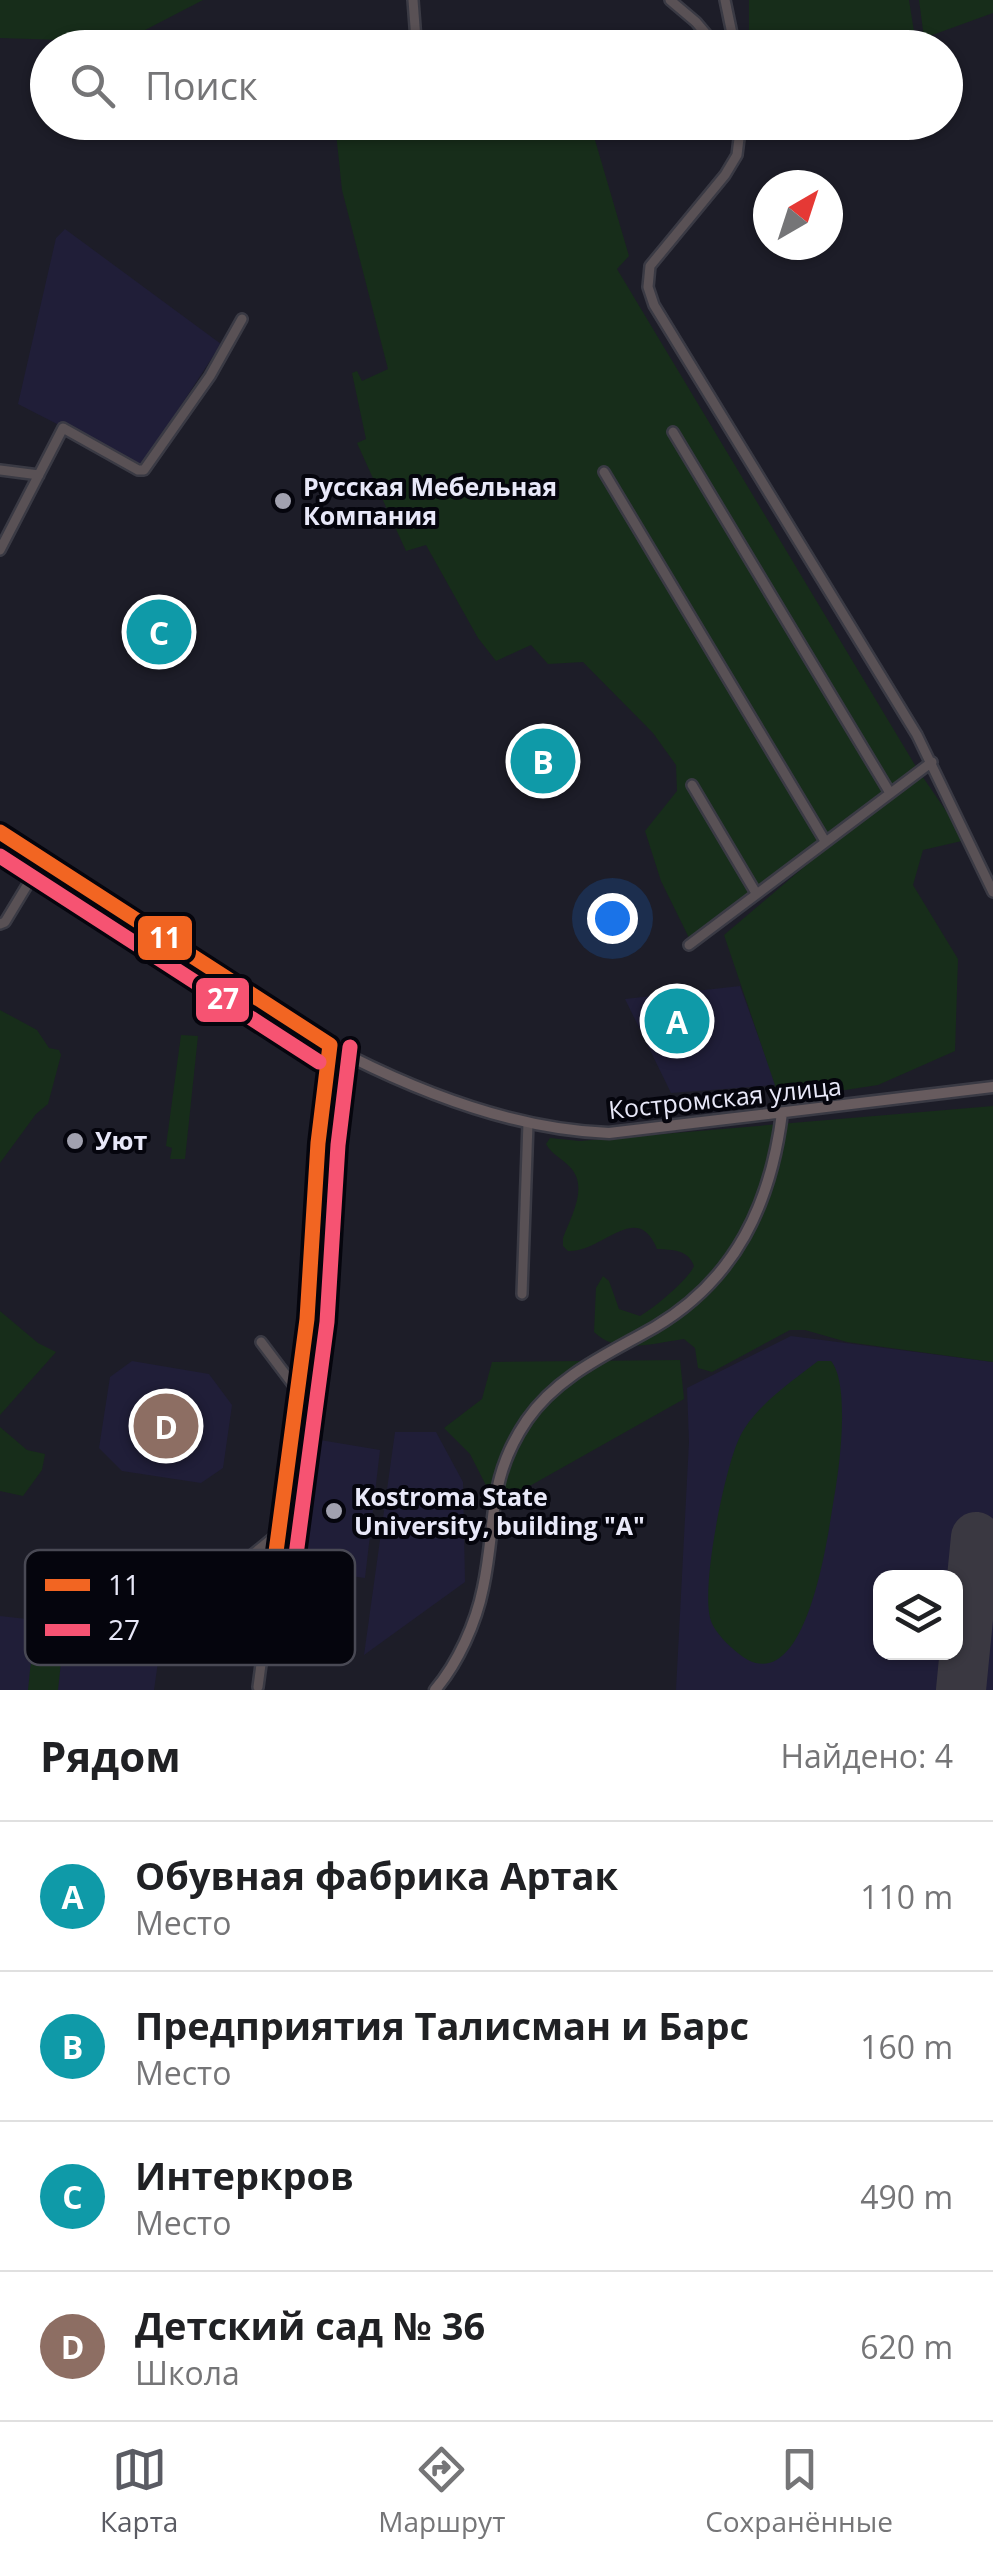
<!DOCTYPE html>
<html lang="ru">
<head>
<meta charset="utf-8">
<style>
  :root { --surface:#fff; --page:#f2f2f2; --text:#202124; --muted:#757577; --line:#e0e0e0; --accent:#5a5b63 }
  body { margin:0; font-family:"Open Sans",sans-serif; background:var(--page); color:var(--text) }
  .controls { position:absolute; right:30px; bottom:30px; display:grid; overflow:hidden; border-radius:20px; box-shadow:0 2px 8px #0004 }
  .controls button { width:90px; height:90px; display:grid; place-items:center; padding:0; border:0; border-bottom:2px solid var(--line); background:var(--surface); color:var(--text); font:50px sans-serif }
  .compass { position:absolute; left:753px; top:170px; width:90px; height:90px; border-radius:50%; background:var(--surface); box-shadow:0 2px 8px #0004; rotate:39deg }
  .you { position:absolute; left:612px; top:918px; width:35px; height:35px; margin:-25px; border:8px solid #fff; border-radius:50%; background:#1a73e8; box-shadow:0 0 0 15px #1a73e833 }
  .badge { display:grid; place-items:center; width:65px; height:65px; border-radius:50%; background:var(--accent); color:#fff; font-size:32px; font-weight:700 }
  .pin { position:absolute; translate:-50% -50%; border:5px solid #fff; box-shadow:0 2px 10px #0006 }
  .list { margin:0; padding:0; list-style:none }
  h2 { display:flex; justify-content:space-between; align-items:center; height:130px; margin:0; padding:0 40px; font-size:42px }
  h2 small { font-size:32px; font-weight:400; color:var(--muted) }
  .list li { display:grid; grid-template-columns:65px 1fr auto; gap:30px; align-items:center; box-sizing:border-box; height:150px; padding:0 40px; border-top:2px solid var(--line) }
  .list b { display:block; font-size:38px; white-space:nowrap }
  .list p { margin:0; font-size:32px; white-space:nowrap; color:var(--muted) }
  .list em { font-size:32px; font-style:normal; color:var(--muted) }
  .icon { flex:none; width:55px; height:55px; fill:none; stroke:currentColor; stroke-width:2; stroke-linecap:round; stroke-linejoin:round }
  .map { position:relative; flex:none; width:993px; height:1690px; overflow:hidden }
  .search { position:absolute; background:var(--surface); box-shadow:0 2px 8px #0004; left:30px; right:30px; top:30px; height:110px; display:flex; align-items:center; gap:25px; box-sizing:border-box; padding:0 35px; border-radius:55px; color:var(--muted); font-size:38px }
  .sheet { height:730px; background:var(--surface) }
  nav { display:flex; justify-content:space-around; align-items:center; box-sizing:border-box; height:140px; border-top:2px solid var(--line); background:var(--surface); font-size:28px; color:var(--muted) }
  nav a { display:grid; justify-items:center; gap:5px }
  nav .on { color:var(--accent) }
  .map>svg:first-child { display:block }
</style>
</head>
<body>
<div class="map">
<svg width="993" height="1690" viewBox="0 0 993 1690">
  <rect width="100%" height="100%" fill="#1d1d28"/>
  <path fill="#201e38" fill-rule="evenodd" d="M65,229L221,344L141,467L18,404L56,238Z
    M740,986L776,1085L671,1093L625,999Z
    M791,1336L993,1362V1690H676L689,1442L687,1388ZM880,1578H956V1652H880Z
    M132,1361L209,1374L232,1405L223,1468L201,1483L122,1471L99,1448L110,1377Z
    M395,1432H436L463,1482L465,1582L364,1655Z
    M302,1437L380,1450L365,1578L288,1568Z
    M0,1616L162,1634L154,1690H0Z"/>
  <path fill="#172d1a" d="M0,0H203L122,42L0,38Z
    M749,0H909L915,38L819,42L749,38Z
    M919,0H993V13L924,38Z
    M335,123H590L629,256L617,269L918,770L966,840L923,850L913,885L958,959L955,1051L878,1085L780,1100L724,935L898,787L692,944L661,881L645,831L677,791L676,765L653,733L583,662L548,664L531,645L496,661L478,638L426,545L406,551L357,443L366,439L352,373L357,371L362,381L388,369L342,190Z
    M0,1010L37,1030L49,1048L59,1050L61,1055L48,1104L36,1114L0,1163Z
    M181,1035L198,1036L185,1159H170L172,1148L166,1146Z
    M993,1106V1362L847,1342L805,1330H790L712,1372L698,1368L695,1348L684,1339C654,1343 617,1355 594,1332L596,1288L603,1276L609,1281L619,1309L640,1316C653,1309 689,1279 694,1266C688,1249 672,1250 657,1249C637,1199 602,1253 568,1251L563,1246V1238C571,1216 589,1187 570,1167C562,1158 552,1155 546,1144L550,1138L580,1141Z
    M0,1311L38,1343L56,1352L0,1415Z
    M680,1360L684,1399L496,1505L470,1454L444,1428L482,1399L492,1362Z
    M818,1361H831C851,1385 839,1473 833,1504C828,1534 808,1690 748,1660C736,1653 716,1635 711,1621C700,1590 724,1473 738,1441C751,1409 791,1382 818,1361Z
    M0,1427L27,1450L45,1454L42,1470L23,1496L0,1491Z
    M50,1638L60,1643L62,1653L58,1690H28C31,1671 28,1644 50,1638Z"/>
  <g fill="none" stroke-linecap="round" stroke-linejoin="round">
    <path stroke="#3a3841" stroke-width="20" d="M971,1585L993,1565"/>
    <path stroke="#3a3841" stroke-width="50" d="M961,1690L976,1537"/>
    <defs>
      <path id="minor" d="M413,0L416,40
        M670,0L696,22L718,48
        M725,0L735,48
        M741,122L737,155L725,175L650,266L648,287L654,305L917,735L993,892
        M673,432L890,793
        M0,470L39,475
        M604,472L825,841
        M0,550L63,428L138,470H144L210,376L242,319
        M692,785L756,893
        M0,924L5,922L43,859
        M689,945L932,762
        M522,1294L528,1123
        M261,1342L298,1391
        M264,1641L219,1582L279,1533
        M258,1687L307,1319L318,1143L330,1045"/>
      <path id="major" d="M0,832L351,1057C431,1097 520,1130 609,1133L993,1087
        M435,1690C458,1663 476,1623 483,1588C497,1524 486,1480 527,1420C558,1375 610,1353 655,1327C736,1279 771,1203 782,1113"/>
    </defs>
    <use href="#minor" stroke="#3a3a44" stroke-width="14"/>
    <use href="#major" stroke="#3a3a44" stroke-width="15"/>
    <use href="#minor" stroke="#595155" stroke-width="9"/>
    <use href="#major" stroke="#675b5e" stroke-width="10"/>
    <defs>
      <path id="bus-1" d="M0,832L330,1045
        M274,1567L307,1319L318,1143L330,1045"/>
      <path id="bus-2" d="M0,856L319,1062
        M294,1570L327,1322L338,1145L350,1047"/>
    </defs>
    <use href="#bus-1" stroke="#05050d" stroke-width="22"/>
    <use href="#bus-2" stroke="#05050d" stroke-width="22"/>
    <use href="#bus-1" stroke="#f26522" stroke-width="15"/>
    <use href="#bus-2" stroke="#f65372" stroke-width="15"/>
  </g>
  <g fill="#a1a1af" stroke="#05050d" stroke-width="4">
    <circle cx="283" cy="501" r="10"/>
    <circle cx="75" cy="1141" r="10"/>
    <circle cx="334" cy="1511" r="10"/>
  </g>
  <g text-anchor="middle" stroke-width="8" stroke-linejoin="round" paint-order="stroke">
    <g font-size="25" font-weight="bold" fill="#e8e8f8" stroke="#05050d" text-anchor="start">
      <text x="303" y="496">Русская Мебельная<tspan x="303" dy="29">Компания</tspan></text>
      <text x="95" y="1150">Уют</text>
      <text x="354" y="1506">Kostroma State<tspan x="354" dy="29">University, building "A"</tspan></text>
    </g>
    <g font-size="25" fill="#e8e8f8" stroke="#05050d">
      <text transform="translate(725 1098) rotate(-6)" y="9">Костромская улица</text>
    </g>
  </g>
  <rect x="25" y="1550" width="330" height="115" rx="15" fill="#05050d" stroke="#494954" stroke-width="2.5"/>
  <rect x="45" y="1579" width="45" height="12" fill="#f26522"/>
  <rect x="45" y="1624" width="45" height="12" fill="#f65372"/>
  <g font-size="28" fill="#e8e8f8">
    <text x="108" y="1595">11</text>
    <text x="108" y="1640">27</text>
  </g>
  <g stroke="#05050d" stroke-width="4">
    <rect x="136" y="914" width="58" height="48" rx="10" fill="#f26522"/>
    <rect x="194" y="976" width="57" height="48" rx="10" fill="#f65372"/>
  </g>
  <g font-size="28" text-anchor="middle" font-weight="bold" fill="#fff">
    <text x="165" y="948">11</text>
    <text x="223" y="1009">27</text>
  </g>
</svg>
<div class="controls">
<button><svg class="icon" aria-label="layers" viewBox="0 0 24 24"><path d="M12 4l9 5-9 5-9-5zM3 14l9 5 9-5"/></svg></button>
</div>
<svg class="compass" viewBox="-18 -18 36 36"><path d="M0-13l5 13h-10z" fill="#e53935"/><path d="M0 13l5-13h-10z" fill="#757577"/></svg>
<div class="you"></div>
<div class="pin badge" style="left:677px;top:1021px;background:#0f9aa8">A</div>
<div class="pin badge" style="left:543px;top:761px;background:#0f9aa8">B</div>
<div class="pin badge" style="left:159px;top:632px;background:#0f9aa8">C</div>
<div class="pin badge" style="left:166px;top:1426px;background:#8d6e63">D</div>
<div class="search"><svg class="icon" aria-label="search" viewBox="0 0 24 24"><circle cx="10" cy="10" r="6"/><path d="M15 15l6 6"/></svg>Поиск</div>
</div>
<section class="sheet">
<h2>Рядом<small>Найдено: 4</small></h2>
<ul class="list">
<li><span class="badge" style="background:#0f9aa8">A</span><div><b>Обувная фабрика Артак</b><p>Место</p></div><em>110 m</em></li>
<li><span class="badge" style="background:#0f9aa8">B</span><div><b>Предприятия Талисман и Барс</b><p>Место</p></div><em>160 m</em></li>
<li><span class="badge" style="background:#0f9aa8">C</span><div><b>Интеркров</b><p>Место</p></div><em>490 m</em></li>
<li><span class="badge" style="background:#8d6e63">D</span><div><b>Детский сад № 36</b><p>Школа</p></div><em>620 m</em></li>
</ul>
</section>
<nav>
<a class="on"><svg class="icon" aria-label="map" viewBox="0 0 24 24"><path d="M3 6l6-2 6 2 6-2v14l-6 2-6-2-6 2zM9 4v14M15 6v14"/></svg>Карта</a>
<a><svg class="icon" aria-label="directions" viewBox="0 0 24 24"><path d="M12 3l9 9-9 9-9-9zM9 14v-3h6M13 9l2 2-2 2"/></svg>Маршрут</a>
<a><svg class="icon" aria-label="saved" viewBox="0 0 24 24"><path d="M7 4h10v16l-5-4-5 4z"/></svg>Сохранённые</a>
</nav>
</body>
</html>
